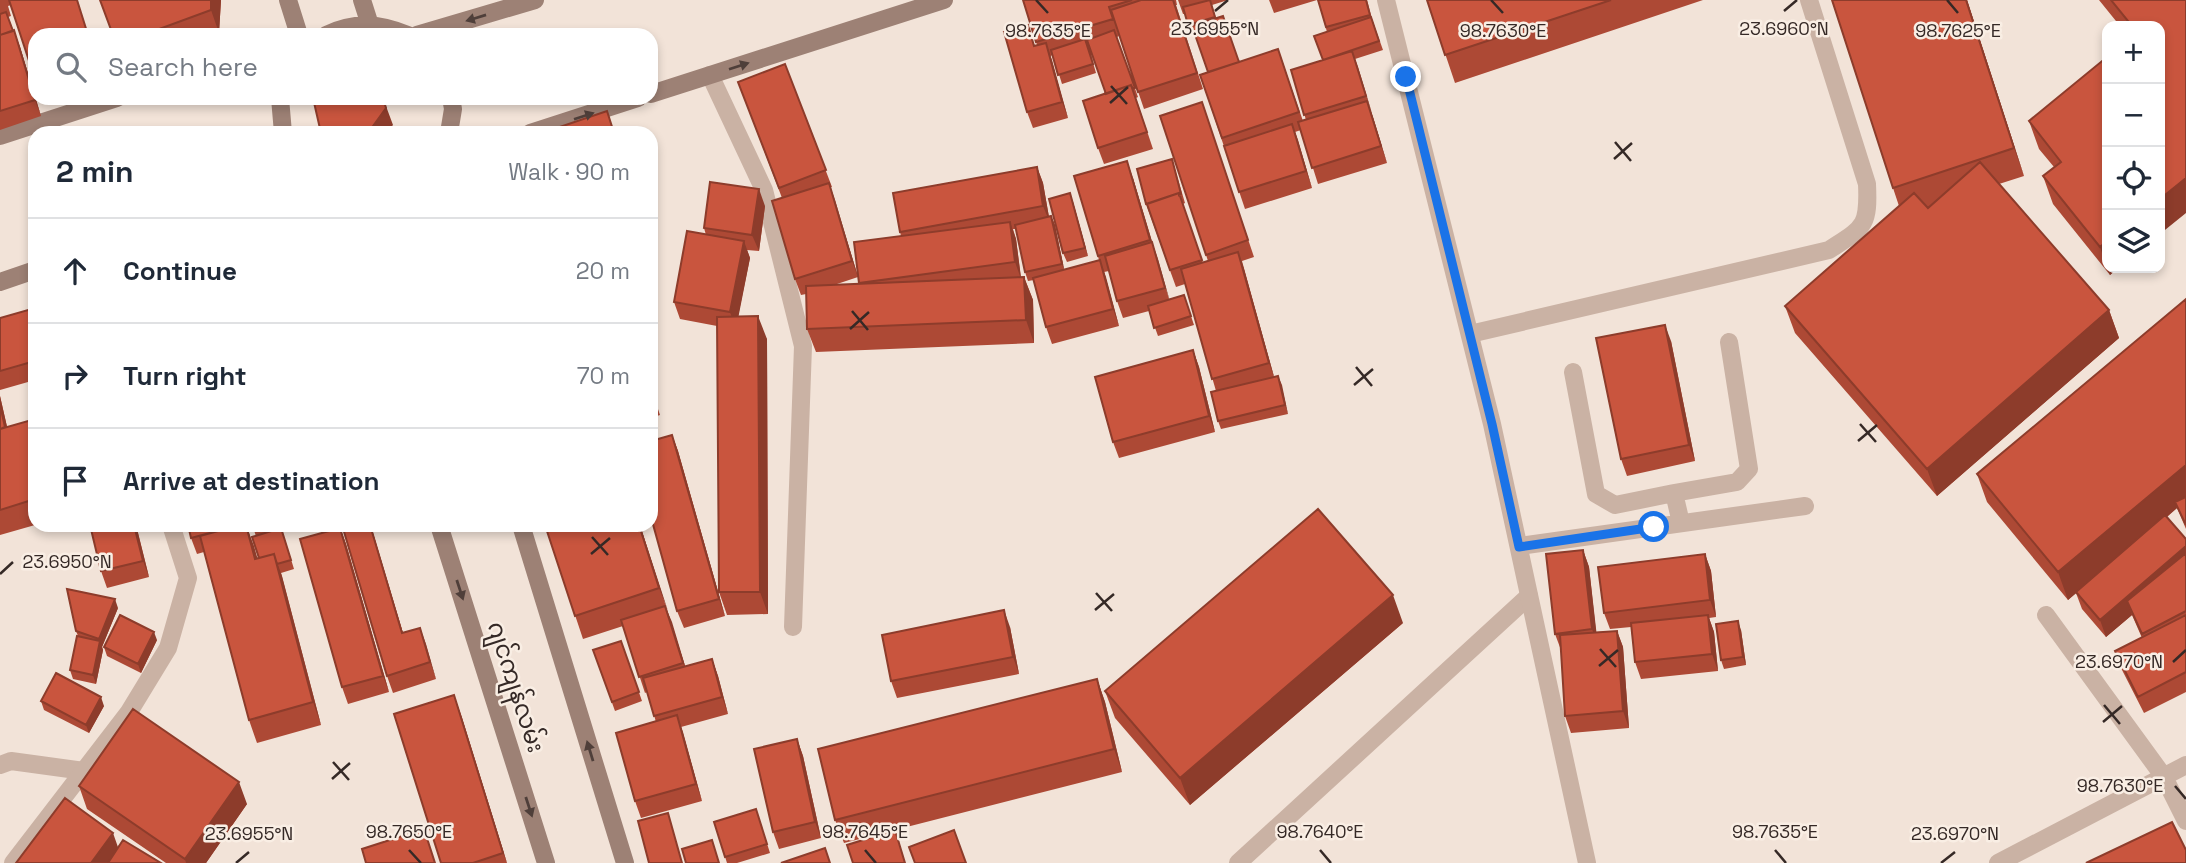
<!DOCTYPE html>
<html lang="en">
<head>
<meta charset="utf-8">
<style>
  :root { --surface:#fff; --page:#f6f6f7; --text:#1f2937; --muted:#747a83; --line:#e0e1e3 }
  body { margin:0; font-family:"Space Grotesk","Noto Sans Myanmar",sans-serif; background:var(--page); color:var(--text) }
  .controls { position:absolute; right:21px; top:21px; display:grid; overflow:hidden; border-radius:14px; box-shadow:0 4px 10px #0003 }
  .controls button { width:63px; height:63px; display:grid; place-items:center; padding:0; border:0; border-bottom:2px solid var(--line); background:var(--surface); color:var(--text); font:35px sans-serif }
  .stop { position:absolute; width:21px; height:21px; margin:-16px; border:5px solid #1a73e8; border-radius:50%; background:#fff }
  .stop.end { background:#1a73e8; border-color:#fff; box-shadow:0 2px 7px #0008 }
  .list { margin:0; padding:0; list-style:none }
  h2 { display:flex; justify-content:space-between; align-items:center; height:91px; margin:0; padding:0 28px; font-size:30px }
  h2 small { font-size:23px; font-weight:400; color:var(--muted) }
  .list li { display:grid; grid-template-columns:46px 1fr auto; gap:21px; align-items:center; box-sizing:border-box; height:105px; padding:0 28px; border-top:2px solid var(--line) }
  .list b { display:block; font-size:26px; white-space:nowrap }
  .list em { font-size:23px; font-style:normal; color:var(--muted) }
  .icon { flex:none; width:38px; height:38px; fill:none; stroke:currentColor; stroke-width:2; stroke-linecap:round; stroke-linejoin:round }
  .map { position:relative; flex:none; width:2186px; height:863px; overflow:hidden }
  .search { position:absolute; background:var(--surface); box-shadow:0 4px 10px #0003; left:28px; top:28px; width:630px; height:77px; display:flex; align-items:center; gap:18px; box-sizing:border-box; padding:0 24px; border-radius:21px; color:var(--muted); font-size:26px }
  .panel { position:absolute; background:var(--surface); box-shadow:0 4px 10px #0003; left:28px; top:126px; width:630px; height:406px; border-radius:21px }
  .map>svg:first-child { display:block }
</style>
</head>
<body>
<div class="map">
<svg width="2186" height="863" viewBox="0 0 2186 863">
  <rect width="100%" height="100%" fill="#f2e3d8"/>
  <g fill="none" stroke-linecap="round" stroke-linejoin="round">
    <path stroke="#cab2a4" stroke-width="18" d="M1470,334L1829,250C1864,227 1869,227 1867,184L1809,0
      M1573,372L1596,494L1615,505L1674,493
      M1681,523L1674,493L1737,482L1749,469L1729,342
      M1519,546L1805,506
      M2046,615L2164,777
      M0,765L11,761L84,771
      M1238,863L1529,596"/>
    <path stroke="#cab2a4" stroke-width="18" d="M1386,0L1492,424L1587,863
      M710,75L764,190L803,346L793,627
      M2164,777L2186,821
      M13,863L129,712L168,648L188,578L171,525
      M1998,863L2186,765"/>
    <path stroke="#9d8175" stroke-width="18" d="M288,0L299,35
      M362,0L370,25
      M326,35C355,21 378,23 408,35
      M417,35L535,0
      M651,94L944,0
      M280,98L283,133
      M449,133L453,109L451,98
      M530,133L638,98
      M0,136L117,98
      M0,282L35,270
      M439,525L546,863
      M521,525L625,863"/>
  </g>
  <path fill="#ad4935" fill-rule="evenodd" d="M0,0H77L35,35V79L11,5L8,6L11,16L8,17L20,47L41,116L0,130Z
    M221,0L219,33L214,35H113Z
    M1023,0H1176L1177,5H1176L1203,89L1144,109L1115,24L1119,36L1117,37L1138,97L1136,98L1153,149L1104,164L1098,148L1106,94L1089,45H1088L1096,73L1062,84L1053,55L1050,56L1068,118L1033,128L1027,112L1036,46L1037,45Z
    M1178,0H1228L1212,5L1216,18L1239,62L1278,49L1303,121L1306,120L1291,70L1323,60L1327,32L1318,0H1367L1372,19L1383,50L1355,59L1387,163L1318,184L1301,130L1295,132L1312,188L1245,209L1200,75L1208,72L1195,32L1191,33L1185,14H1183Z
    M1269,0H1317L1274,13Z
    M1427,0H1703L1455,83Z
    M1967,0L2024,176L1999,184L2109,310L2119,338L1937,496L1795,333L1785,306L1899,206L1893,188Z
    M2099,0H2186L2160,26H2120Z
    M2107,57V268H2118L2110,275L2053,204L2043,176L2054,167L2039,149L2029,121Z
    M785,64L832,187H830L858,276L901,236L900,232L1037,167L1043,183L1049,217L1051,216L1055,225L1064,270L1099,260L1074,176L1133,178L1169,299L1184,295L1194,325L1158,336L1149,311L1123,318L1117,301L1109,271L1104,272L1119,326L1052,344L1046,327L1034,280L1028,281L1025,272L1016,229H1013L1016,239L1021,277H1024L1033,300L1034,343L816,352L807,329L806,294L801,295L795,279L782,198L738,82ZM858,277L859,284L834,285Z
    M1202,102L1254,257L1242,261L1274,377L1278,376L1288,414L1221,429L1218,421L1216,391L1185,284L1176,287L1146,204L1172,159L1185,203L1183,204L1203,263L1208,261L1160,116Z
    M1073,202L1088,256L1067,262L1063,253Z
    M765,206L759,251L747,250L750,258L738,316L767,339L768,614L727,615L719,592L717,326L680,319L674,302L706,235L704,228Z
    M2186,299V529L2177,508L2167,517L2186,539V692L2144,713L2121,668L2115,651L2142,638L2132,615L2106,637L2082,609L2076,593L2068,600L1987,502L1977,474Z
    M35,308V380L0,390V318Z
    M1671,341L1695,461L1627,476L1621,459Z
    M1193,350L1199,367L1215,432L1119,458L1113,442Z
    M651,388L660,415L651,418Z
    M0,396L7,427L35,419V525L0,535Z
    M672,435L678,451L725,616L684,628L677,611Z
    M136,525L149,577L107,588L101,571Z
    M246,525L257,558H259L256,536L252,525H301L282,530L294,569L281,573L321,725L257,743L249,720L204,552L197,554L191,538Z
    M545,525H640L685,666L712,659L718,676L728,714L681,727L702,801L641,818L635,801L656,722L647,692L645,693L623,626L583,639Z
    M340,528L346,544L389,692L348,704L342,687Z
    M373,533L403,633L420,628L436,679L393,693L387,676Z
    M1583,550L1589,567L1596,632L1617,631L1623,647L1629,728L1571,733L1565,716L1561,650L1555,634Z
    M1705,554L1711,571L1716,617L1709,618L1714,632L1718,671L1641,679L1635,662L1631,627L1610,629L1604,613Z
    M118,608L102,647L103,650L96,684L73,679L70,670L78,636L76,631Z
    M1403,623L1190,805L1115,718L1105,691Z
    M1010,627L1019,674L897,698L891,681Z
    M1741,630L1746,665L1724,669L1721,660Z
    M157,640L141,673L107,656L104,647Z
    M621,641L642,701L615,711L593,650Z
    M1097,679L1105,702L1122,772L844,843L835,820Z
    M454,695L462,718L507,863H441Z
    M41,701L104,706L89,733L44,710Z
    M797,739L803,756L821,838L779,849L773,832Z
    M79,786L247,804L206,863H166L87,809Z
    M756,809L770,853L737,863H727L714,822Z"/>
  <path fill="#8d3c2b" d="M211,0H221L219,33L211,10Z
    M1966,0H1967L2024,176L2014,148Z
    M14,30L20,47L41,116L35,100Z
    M1046,43L1052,60L1068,118L1062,102Z
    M1352,51L1358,67L1372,113L1366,96Z
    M383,98L393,125L386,133H368Z
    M1367,101L1373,117L1387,163L1381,146Z
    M1292,124L1298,140L1312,188L1306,171Z
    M1127,161L1133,178L1154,248L1152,242L1158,259L1171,305L1150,240Z
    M1037,167L1043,183L1050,223L1043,206Z
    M2186,178V213L2160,234V199Z
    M829,183L835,200L858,277L852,261Z
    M759,189L765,206L759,251L752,235Z
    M1070,193L1073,202L1088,256L1085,248Z
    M1051,216L1055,225L1065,273L1062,264Z
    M1010,222L1016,239L1021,279L1015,262Z
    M744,241L750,258L736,329L730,312Z
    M2107,241V268L2100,247Z
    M1238,252L1244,269L1275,380L1269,363Z
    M1100,260L1106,277L1119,326L1113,309Z
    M2107,268H2118L2110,275Z
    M1024,277L1033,300L1034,343L1026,320Z
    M2109,310L2119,338L1937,496L1927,469Z
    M758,316L767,339L768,614L760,592Z
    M1665,325L1671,341L1695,461L1689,445Z
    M1193,350L1199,367L1215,432L1209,416Z
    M1278,376L1282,385L1288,414L1285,405Z
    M0,396L11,444L5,427L0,405Z
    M672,435L678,451L725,616L719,599Z
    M2186,465V501L2175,502L2177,508L2068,600L2058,572Z
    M134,525H136L149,577L143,561Z
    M246,525L254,546L264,582L255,559Z
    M370,525L373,533L408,650L402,633Z
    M639,525H640L668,611L659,588Z
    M340,528L346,544L389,692L383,676Z
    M2186,546V568L2127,601L2132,615L2106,637L2100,620Z
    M1583,550L1589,567L1598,646L1592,629Z
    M274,554L282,576L321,725L313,702Z
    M1705,554L1711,571L1716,617L1710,600Z
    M1393,595L1403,623L1190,805L1180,778Z
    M115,599L118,608L102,647L103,650L96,684L93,675L100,642L99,639Z
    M665,606L672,622L689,679L683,663Z
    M1004,610L1010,627L1019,674L1013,657Z
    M1708,615L1714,632L1718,671L1712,654Z
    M1738,621L1741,630L1746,665L1743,657Z
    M420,628L426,644L436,679L430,662Z
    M1617,631L1623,647L1629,728L1623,711Z
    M154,632L157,640L141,673L138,664Z
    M712,659L718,676L728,714L722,697Z
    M1097,679L1105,702L1122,772L1114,749Z
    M454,695L462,718L507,863L503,853Z
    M101,697L104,706L89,733L86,725Z
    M677,715L683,732L702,801L696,784Z
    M797,739L803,756L821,838L815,822Z
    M239,782L247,804L206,863H186L185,859Z
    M113,833L119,850L109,863H91Z"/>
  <path fill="#c9553e" stroke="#8d3c2b" stroke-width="2" d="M9,0H77L88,35H35V76H34Z
    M100,0H211V10L143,35H113Z
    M1023,0H1132L1109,7L1113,19L1036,42Z
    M1141,0H1173L1197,73L1138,92L1111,10Z
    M1210,0L1215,17L1188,25L1183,7Z
    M1318,0H1366L1370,15L1326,27Z
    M1427,0H1611L1445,55Z
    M1832,0H1966L2014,148L1893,188Z
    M2111,0H2186V178L2160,199V26H2132Z
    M6,12L13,31L0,35V14Z
    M1223,16L1239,62L1208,72L1192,26Z
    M1371,17L1379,41L1323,60L1314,36Z
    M1028,25L1034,46L1046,43L1062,102L1027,112L1004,32Z
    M14,30L35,100L0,111V35Z
    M1114,30L1135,88L1133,89L1131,85L1106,94L1087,40Z
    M1085,39L1093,64L1058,75L1051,50Z
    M1278,49L1299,112L1222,138L1200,75Z
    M1352,51L1366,96L1304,115L1291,70Z
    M2107,57V241L2100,247L2043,176L2061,162L2029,121Z
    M785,64L826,170L779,188L738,82Z
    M1131,85L1147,132L1098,148L1083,101Z
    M313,98H383L386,108L368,133H321Z
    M1367,101L1381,146L1312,168L1298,122Z
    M1202,102L1248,240L1206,255L1160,116Z
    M607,111L614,133H542Z
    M1292,124L1306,171L1239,192L1224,146Z
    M1172,159L1181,194L1179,195V193L1146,204L1137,169Z
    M1127,161L1150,240L1098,256L1074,176Z
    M1980,162L2109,310L1927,469L1785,306L1914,193L1928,208Z
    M1037,167L1043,206L900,232L893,193Z
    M710,182L759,189L752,235L704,228Z
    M829,183L852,261L795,279L772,201Z
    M1070,193L1085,248L1063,253L1049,199Z
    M1179,193L1202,260L1170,270L1147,204Z
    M1051,216L1062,264L1025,272L1015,225Z
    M1010,222L1015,262L859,283L854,242Z
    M687,231L744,241L730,312L674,302Z
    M1152,242L1165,288L1117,301L1105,256Z
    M1238,252L1269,363L1212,379L1181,269Z
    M1100,260L1113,309L1046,327L1033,278Z
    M1024,277L1026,320L807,329L806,286Z
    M1184,295L1191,316L1154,328L1148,306Z
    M2186,299V465L2058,572L1977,474Z
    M35,308V361L0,371V318Z
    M758,316L760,592H719L717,317Z
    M1665,325L1689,445L1621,459L1596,338Z
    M1193,350L1209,416L1113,442L1095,377Z
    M1278,376L1285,405L1218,421L1211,392Z
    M0,405L5,427L0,429Z
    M35,419V499L0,510V429Z
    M672,435L719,599L677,611L651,517V441Z
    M2186,497V525L2175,502Z
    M1318,509L1393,595L1180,778L1105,691Z
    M2165,515L2186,539V546L2100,620L2076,592Z
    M90,525H134L143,561L101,571Z
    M188,525H240L191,538Z
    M240,525H246L255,559L274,554L313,702L249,720L200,536Z
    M342,525H370L402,633L420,628L430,662L387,676Z
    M545,525H639L659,588L575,616Z
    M281,528L291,560L277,564L274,554L259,558L252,537Z
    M340,528L383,676L342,687L300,539Z
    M1583,550L1592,629L1555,634L1546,554Z
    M2186,553V611L2142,634L2127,601Z
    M1705,554L1710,600L1604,613L1598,567Z
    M67,589L115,599L99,639L76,631Z
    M665,606L683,663L639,677L621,620Z
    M1004,610L1013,657L891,681L882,635Z
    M120,615L154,632L138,664L104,647Z
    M1708,615L1712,654L1635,662L1631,623Z
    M2186,615V672L2138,697L2115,651Z
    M1738,621L1743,657L1721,660L1716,624Z
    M1617,631L1623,711L1565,716L1560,635Z
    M77,636L100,641L93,675L70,670Z
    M621,641L639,692L612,702L593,650Z
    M712,659L722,697L654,716L643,678Z
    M56,673L101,697L86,725L41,701Z
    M1097,679L1114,749L835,820L818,749Z
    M454,695L503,853L473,863H441L394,714Z
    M133,709L239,782L185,859L79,786Z
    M677,715L696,784L635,801L616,733Z
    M797,739L815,822L773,832L754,749Z
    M65,798L113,833L91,863H16Z
    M756,809L767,844L725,857L714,822Z
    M668,813L682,863H649L638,821Z
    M2172,822L2186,850V863H2086Z
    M424,829L435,863H366L362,849Z
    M895,830L905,863H853L847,845Z
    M954,830L966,863H915L909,847Z
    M123,840L161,863H108Z
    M712,840L719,863H686L682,849Z
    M825,848L830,863H781Z"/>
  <defs><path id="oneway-solid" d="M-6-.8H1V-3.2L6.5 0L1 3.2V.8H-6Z" transform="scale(1.75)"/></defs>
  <g fill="#4f3f3a">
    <use href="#oneway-solid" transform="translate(476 18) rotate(163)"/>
    <use href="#oneway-solid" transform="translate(739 66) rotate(-18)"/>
    <use href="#oneway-solid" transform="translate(584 116) rotate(-18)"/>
    <use href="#oneway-solid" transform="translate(460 590) rotate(72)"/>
    <use href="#oneway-solid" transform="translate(590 751) rotate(-107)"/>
    <use href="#oneway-solid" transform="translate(529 807) rotate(72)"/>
  </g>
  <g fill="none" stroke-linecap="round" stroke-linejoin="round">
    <path stroke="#1a73e8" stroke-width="9" d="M1406,77L1492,424L1519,547L1654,527"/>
  </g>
  <path fill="none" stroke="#352926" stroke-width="2.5" d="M1036,0L1048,13M1491,0L1503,13M1947,0L1958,13M1215,11L1228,0M1784,11L1797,0M1111,86L1127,104M1110,103L1128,87M1615,142L1631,161M1614,159L1632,143M852,311L868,330M850,329L869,312M1356,367L1372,386M1354,385L1373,369M1860,424L1876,442M1858,441L1877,425M592,537L608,555M591,554L610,538M0,574L13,562M1096,593L1112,611M1095,610L1114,594M1600,649L1616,667M2173,662L2186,650M1599,666L1618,650M2104,705L2120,724M2103,722L2122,706M333,762L349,780M332,779L350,763M2175,786L2186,799M409,850L421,863M865,850L876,863M1320,850L1331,863M1775,850L1786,863M236,863L249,852M1941,863L1955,852"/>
  <g text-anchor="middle" stroke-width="5" stroke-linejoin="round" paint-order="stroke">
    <g font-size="24" fill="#352926" stroke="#f9eee4">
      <text transform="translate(516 687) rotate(72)" y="8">ဂျင်ကျန်လမ်း</text>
    </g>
  </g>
  <g font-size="18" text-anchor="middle" fill="#352926" stroke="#f9eee4" stroke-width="5" stroke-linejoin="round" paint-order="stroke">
    <text x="1215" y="35">23.6955°N</text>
    <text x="1784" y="35">23.6960°N</text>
    <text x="1048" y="37">98.7635°E</text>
    <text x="1503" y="37">98.7630°E</text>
    <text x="1958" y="37">98.7625°E</text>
    <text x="67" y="568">23.6950°N</text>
    <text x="2119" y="668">23.6970°N</text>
    <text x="2120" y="792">98.7630°E</text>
    <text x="409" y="838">98.7650°E</text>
    <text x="865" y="838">98.7645°E</text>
    <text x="1320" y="838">98.7640°E</text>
    <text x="1775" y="838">98.7635°E</text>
    <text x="249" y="840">23.6955°N</text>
    <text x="1955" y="840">23.6970°N</text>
  </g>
</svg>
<div class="controls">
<button>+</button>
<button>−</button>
<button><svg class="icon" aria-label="locate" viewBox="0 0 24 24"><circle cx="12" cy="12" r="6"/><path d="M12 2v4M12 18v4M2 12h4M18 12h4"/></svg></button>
<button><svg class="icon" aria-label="layers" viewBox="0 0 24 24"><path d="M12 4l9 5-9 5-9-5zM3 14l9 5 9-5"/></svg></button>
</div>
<div class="stop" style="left:1654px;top:527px"></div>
<div class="stop end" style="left:1406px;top:77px"></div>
<div class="search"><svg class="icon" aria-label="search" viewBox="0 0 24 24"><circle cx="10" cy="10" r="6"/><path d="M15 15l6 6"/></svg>Search here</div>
<section class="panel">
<h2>2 min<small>Walk · 90 m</small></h2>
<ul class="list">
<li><svg class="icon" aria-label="ahead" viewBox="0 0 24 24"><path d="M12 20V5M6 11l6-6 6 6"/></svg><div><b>Continue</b></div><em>20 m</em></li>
<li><svg class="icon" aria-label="right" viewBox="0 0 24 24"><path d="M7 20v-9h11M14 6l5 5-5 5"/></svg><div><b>Turn right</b></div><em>70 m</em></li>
<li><svg class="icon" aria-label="arrive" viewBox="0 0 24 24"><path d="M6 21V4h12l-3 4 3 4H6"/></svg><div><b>Arrive at destination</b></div></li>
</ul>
</section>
</div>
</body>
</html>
